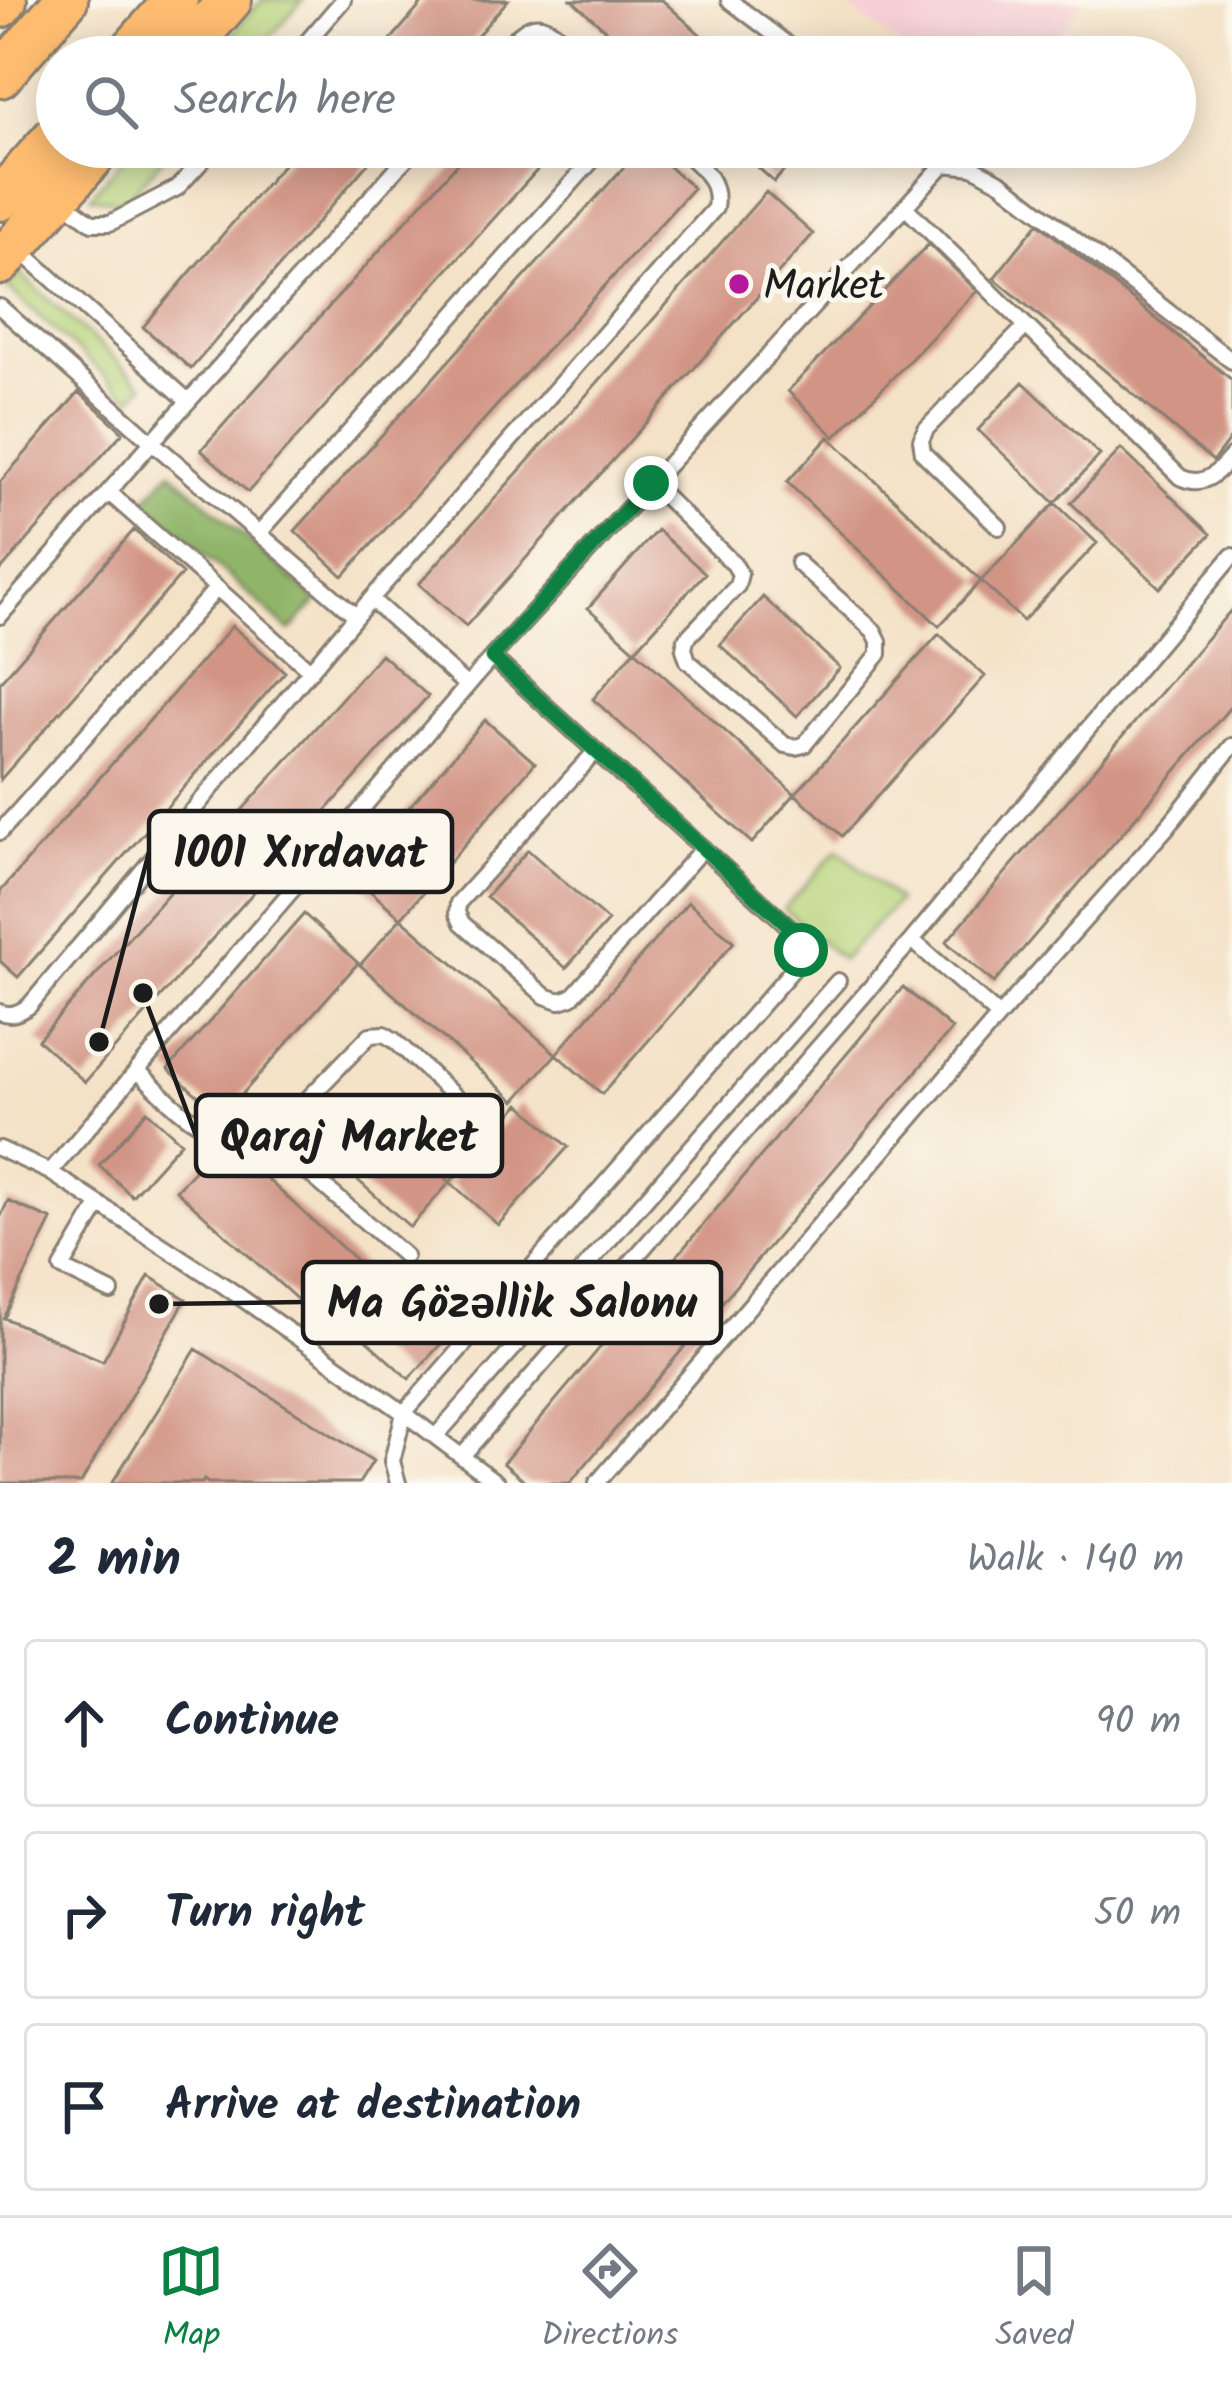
<!DOCTYPE html>
<html lang="en">
<head>
<meta charset="utf-8">
<style>
  :root { --surface:#fff; --page:#f2f2f3; --text:#1f2937; --muted:#747a83; --line:#e0e1e3; --accent:#0b8043 }
  body { margin:0; font-family:Kalam,sans-serif; background:var(--page); color:var(--text) }
  .stop { position:absolute; width:36px; height:36px; margin:-27px; border:9px solid #0b8043; border-radius:50%; background:#fff }
  .stop.end { background:#0b8043; border-color:#fff; box-shadow:0 3px 12px #0008 }
  .list { margin:0; padding:0; list-style:none }
  h2 { display:flex; justify-content:space-between; align-items:center; height:156px; margin:0; padding:0 48px; font-size:51px }
  h2 small { font-size:39px; font-weight:400; color:var(--muted) }
  .list li { display:grid; grid-template-columns:78px 1fr auto; gap:36px; align-items:center; box-sizing:border-box; height:168px; margin:0 24px 24px; padding:0 24px; border:3px solid var(--line); border-radius:12px }
  .list b { display:block; font-size:45px; white-space:nowrap }
  .list em { font-size:39px; font-style:normal; color:var(--muted) }
  .icon { flex:none; width:66px; height:66px; fill:none; stroke:currentColor; stroke-width:2; stroke-linecap:round; stroke-linejoin:round }
  .map { position:relative; flex:none; width:1232px; height:1483px; overflow:hidden }
  .search { position:absolute; background:var(--surface); box-shadow:0 6px 30px #0003; left:36px; right:36px; top:36px; height:132px; display:flex; align-items:center; gap:30px; box-sizing:border-box; padding:0 42px; border-radius:66px; color:var(--muted); font-size:45px }
  .sheet { height:732px; background:var(--surface) }
  nav { display:flex; justify-content:space-around; align-items:center; box-sizing:border-box; height:168px; border-top:3px solid var(--line); background:var(--surface); font-size:33px; color:var(--muted) }
  nav a { display:grid; justify-items:center; gap:6px }
  nav .on { color:var(--accent) }
  .map>svg:first-child { display:block }
</style>
</head>
<body>
<div class="map">
<svg width="1232" height="1483" viewBox="0 0 1232 1483">
  <rect width="100%" height="100%" fill="#fbf7ec"/>
  <filter id="ink" filterUnits="userSpaceOnUse"><feTurbulence type="fractalNoise" baseFrequency=".00833" numOctaves="2"/><feDisplacementMap in="SourceGraphic" scale="24" xChannelSelector="R" yChannelSelector="G"/><feConvolveMatrix kernelMatrix="1 2 1 2 8 2 1 2 1" color-interpolation-filters="sRGB"/></filter>
  <filter id="wash" filterUnits="userSpaceOnUse"><feTurbulence type="fractalNoise" baseFrequency=".004" numOctaves="4" result="noise"/><feDisplacementMap in="SourceGraphic" scale="48" xChannelSelector="R" yChannelSelector="G"/><feGaussianBlur stdDeviation="2.7" result="paint"/><feColorMatrix in="noise" values="0 0 0 0 0 0 0 0 0 0 0 0 0 0 0 0 0 1.4 0 .05"/><feComposite in="paint" operator="in"/></filter>
  <g filter="url(#wash)">
    <rect width="100%" height="100%" fill="#f4e2c7"/>
    <path fill="#f6cfd5" d="M838,0H1083L1043,57H916Z"/>
    <path fill="#b6d379" stroke="#69784a" stroke-width="3" d="M262,0H303L252,57H212Z
      M133,147H173L124,202L90,197Z
      M19,273L144,385L131,399L7,287Z
      M838,849L898,901L842,960L784,909Z"/>
    <path fill="#90b569" stroke="#566842" stroke-width="3" d="M171,471L317,601L290,631L144,501Z"/>
    <g id="blocks">
      <path fill="#d29485" d="M425,0H508L459,57H376Z
        M572,0H662L725,57H636Z
        M298,147H382L191,369L143,327Z
        M472,147H558L248,492L201,450Z
        M642,147H647L693,188L343,576L295,531Z
        M736,147H805L774,182Z
        M766,192L813,234L466,626L419,584Z
        M1038,223L1232,380V436L1213,461L994,278Z
        M929,244L977,291L835,437L788,391Z
        M1023,382L1100,455L1055,503L1097,543L1023,621L981,581L939,626L787,482L829,437L981,581L1055,503L978,430Z
        M79,392L123,432L0,571V482Z
        M1121,449L1211,534L1160,588L1071,503Z
        M134,530L182,574L0,780V682Z
        M657,530L705,573L635,650L795,794L939,634L985,676L842,836L795,794L752,843L593,699L635,650L588,608Z
        M763,597L840,668L797,716L720,645Z
        M1232,609V705L994,983L946,942Z
        M232,626L285,672L18,977L0,961V892Z
        M381,654L428,696L85,1082L38,1040Z
        M485,720L535,763L401,918L351,874Z
        M528,850L608,921L566,968L486,897Z
        M688,902L734,942L602,1094L556,1054L515,1101L360,965L401,918L556,1054Z
        M304,914L358,963L222,1117L168,1069Z
        M903,987L952,1029L570,1483H527L503,1463Z
        M520,1104L568,1147L498,1225L450,1182Z
        M147,1111L181,1142L132,1196L99,1165Z
        M372,1112L450,1182L410,1227L332,1157Z
        M223,1139L377,1279L389,1265L457,1326L409,1379L341,1318L331,1330L176,1190Z
        M8,1201L52,1220L4,1318L103,1361L149,1276L186,1299L81,1483H0V1218Z
        M196,1349L373,1461L359,1483H208L204,1480L202,1483H112Z"/>
    </g>
  </g>
  <g filter="url(#ink)">
    <use href="#blocks" fill-opacity="0" stroke="#887f72" stroke-width="3"/>
    <g fill="none" stroke-linecap="round" stroke-linejoin="round">
      <defs>
        <path id="service" d="M729,0L804,57
          M294,57L343,0
          M497,57C537,12 540,18 581,57
          M922,147L944,164
          M61,200L92,223H110L177,188L215,147
          M905,207L1180,477C1204,489 1217,473 1232,456
          M18,248L188,401
          M0,307L152,442L356,616
          M651,483L734,564L740,574L737,586L686,639L684,649L688,661L785,745L795,747L804,745L879,654V641L874,631L798,563
          M108,492L311,671
          M999,527L923,453L921,440L926,429L1026,326
          M259,533L604,147
          M371,599L467,686
          M0,616L152,442L416,147
          M596,751L458,903L457,913L462,923L545,996L560,1001L572,997L703,848
          M0,832L217,588
          M912,940L999,1016
          M0,1012C11,1017 20,1012 29,1006L356,616L715,208C720,178 699,166 679,147
          M138,1071C157,1088 187,1123 212,1129C231,1133 250,1132 269,1139L405,1256
          M269,1139L370,1035L384,1034L394,1040L481,1121
          M0,1149L50,1172L226,1287L404,1413L497,1483
          M50,1172L492,657L944,164L973,167L1002,183L1232,361
          M99,1205L62,1268L111,1292
          M436,1436L838,981
          M463,1455L912,940L1232,556
          M398,1483L392,1461L404,1413L794,968L801,950L795,932L492,657
          M597,1483L999,1016L1168,826L1232,746"/>
        <path id="trunk" d="M0,6L5,0
          M126,57L176,0
          M180,57L230,0
          M0,76L66,0
          M0,199L57,135
          M0,263L101,147"/>
      </defs>
      <use href="#service" stroke="#887f72" stroke-width="20"/>
      <use href="#trunk" stroke="#887f72" stroke-width="48"/>
      <path stroke="#887f72" stroke-width="6" stroke-dasharray="3 9" stroke-linecap="butt" d="M416,1269L435,1293L461,1315"/>
      <use href="#service" stroke="#fff" stroke-width="14"/>
      <use href="#trunk" stroke="#fdbc6f" stroke-width="42"/>
    </g>
  </g>
  <g fill="none" stroke-linecap="round" stroke-linejoin="round" filter="url(#ink)">
    <path stroke="#0b8043" stroke-width="15" d="M651,483L492,657L796,932L801,950"/>
  </g>
  <circle fill="#b5179e" stroke="#fbf7ec" stroke-width="4.5" cx="739" cy="284" r="12"/>
  <g text-anchor="middle" stroke-width="10" stroke-linejoin="round" paint-order="stroke">
    <g font-size="42" fill="#1c1c1c" stroke="#fbf7ec" text-anchor="start">
      <text x="763" y="299">Market</text>
    </g>
  </g>
  <path fill="none" stroke="#1c1c1c" stroke-width="4.5" d="M99 1042L149 852M143 993L196 1136M159 1304L303 1302"/>
  <g fill="#1c1c1c" stroke="#fbf7ec" stroke-width="4.5">
    <circle cx="99" cy="1042" r="12"/>
    <circle cx="143" cy="993" r="12"/>
    <circle cx="159" cy="1304" r="12"/>
  </g>
  <g fill="#fbf7ec" stroke="#1c1c1c" stroke-width="4.5">
    <rect x="149" y="811" width="303" height="81" rx="12"/>
    <rect x="196" y="1095" width="306" height="81" rx="12"/>
    <rect x="303" y="1262" width="418" height="81" rx="12"/>
  </g>
  <g font-size="45" text-anchor="middle" font-weight="bold" fill="#1c1c1c">
    <text x="300" y="868">1001 Xırdavat</text>
    <text x="349" y="1152">Qaraj Market</text>
    <text x="512" y="1318">Ma Gözəllik Salonu</text>
  </g>
</svg>
<div class="stop" style="left:801px;top:950px"></div>
<div class="stop end" style="left:651px;top:483px"></div>
<div class="search"><svg class="icon" aria-label="search" viewBox="0 0 24 24"><circle cx="10" cy="10" r="6"/><path d="M15 15l6 6"/></svg>Search here</div>
</div>
<section class="sheet">
<h2>2 min<small>Walk · 140 m</small></h2>
<ul class="list">
<li><svg class="icon" aria-label="ahead" viewBox="0 0 24 24"><path d="M12 20V5M6 11l6-6 6 6"/></svg><div><b>Continue</b></div><em>90 m</em></li>
<li><svg class="icon" aria-label="right" viewBox="0 0 24 24"><path d="M7 20v-9h11M14 6l5 5-5 5"/></svg><div><b>Turn right</b></div><em>50 m</em></li>
<li><svg class="icon" aria-label="arrive" viewBox="0 0 24 24"><path d="M6 21V4h12l-3 4 3 4H6"/></svg><div><b>Arrive at destination</b></div></li>
</ul>
</section>
<nav>
<a class="on"><svg class="icon" aria-label="map" viewBox="0 0 24 24"><path d="M3 6l6-2 6 2 6-2v14l-6 2-6-2-6 2zM9 4v14M15 6v14"/></svg>Map</a>
<a><svg class="icon" aria-label="directions" viewBox="0 0 24 24"><path d="M12 3l9 9-9 9-9-9zM9 14v-3h6M13 9l2 2-2 2"/></svg>Directions</a>
<a><svg class="icon" aria-label="saved" viewBox="0 0 24 24"><path d="M7 4h10v16l-5-4-5 4z"/></svg>Saved</a>
</nav>
</body>
</html>
